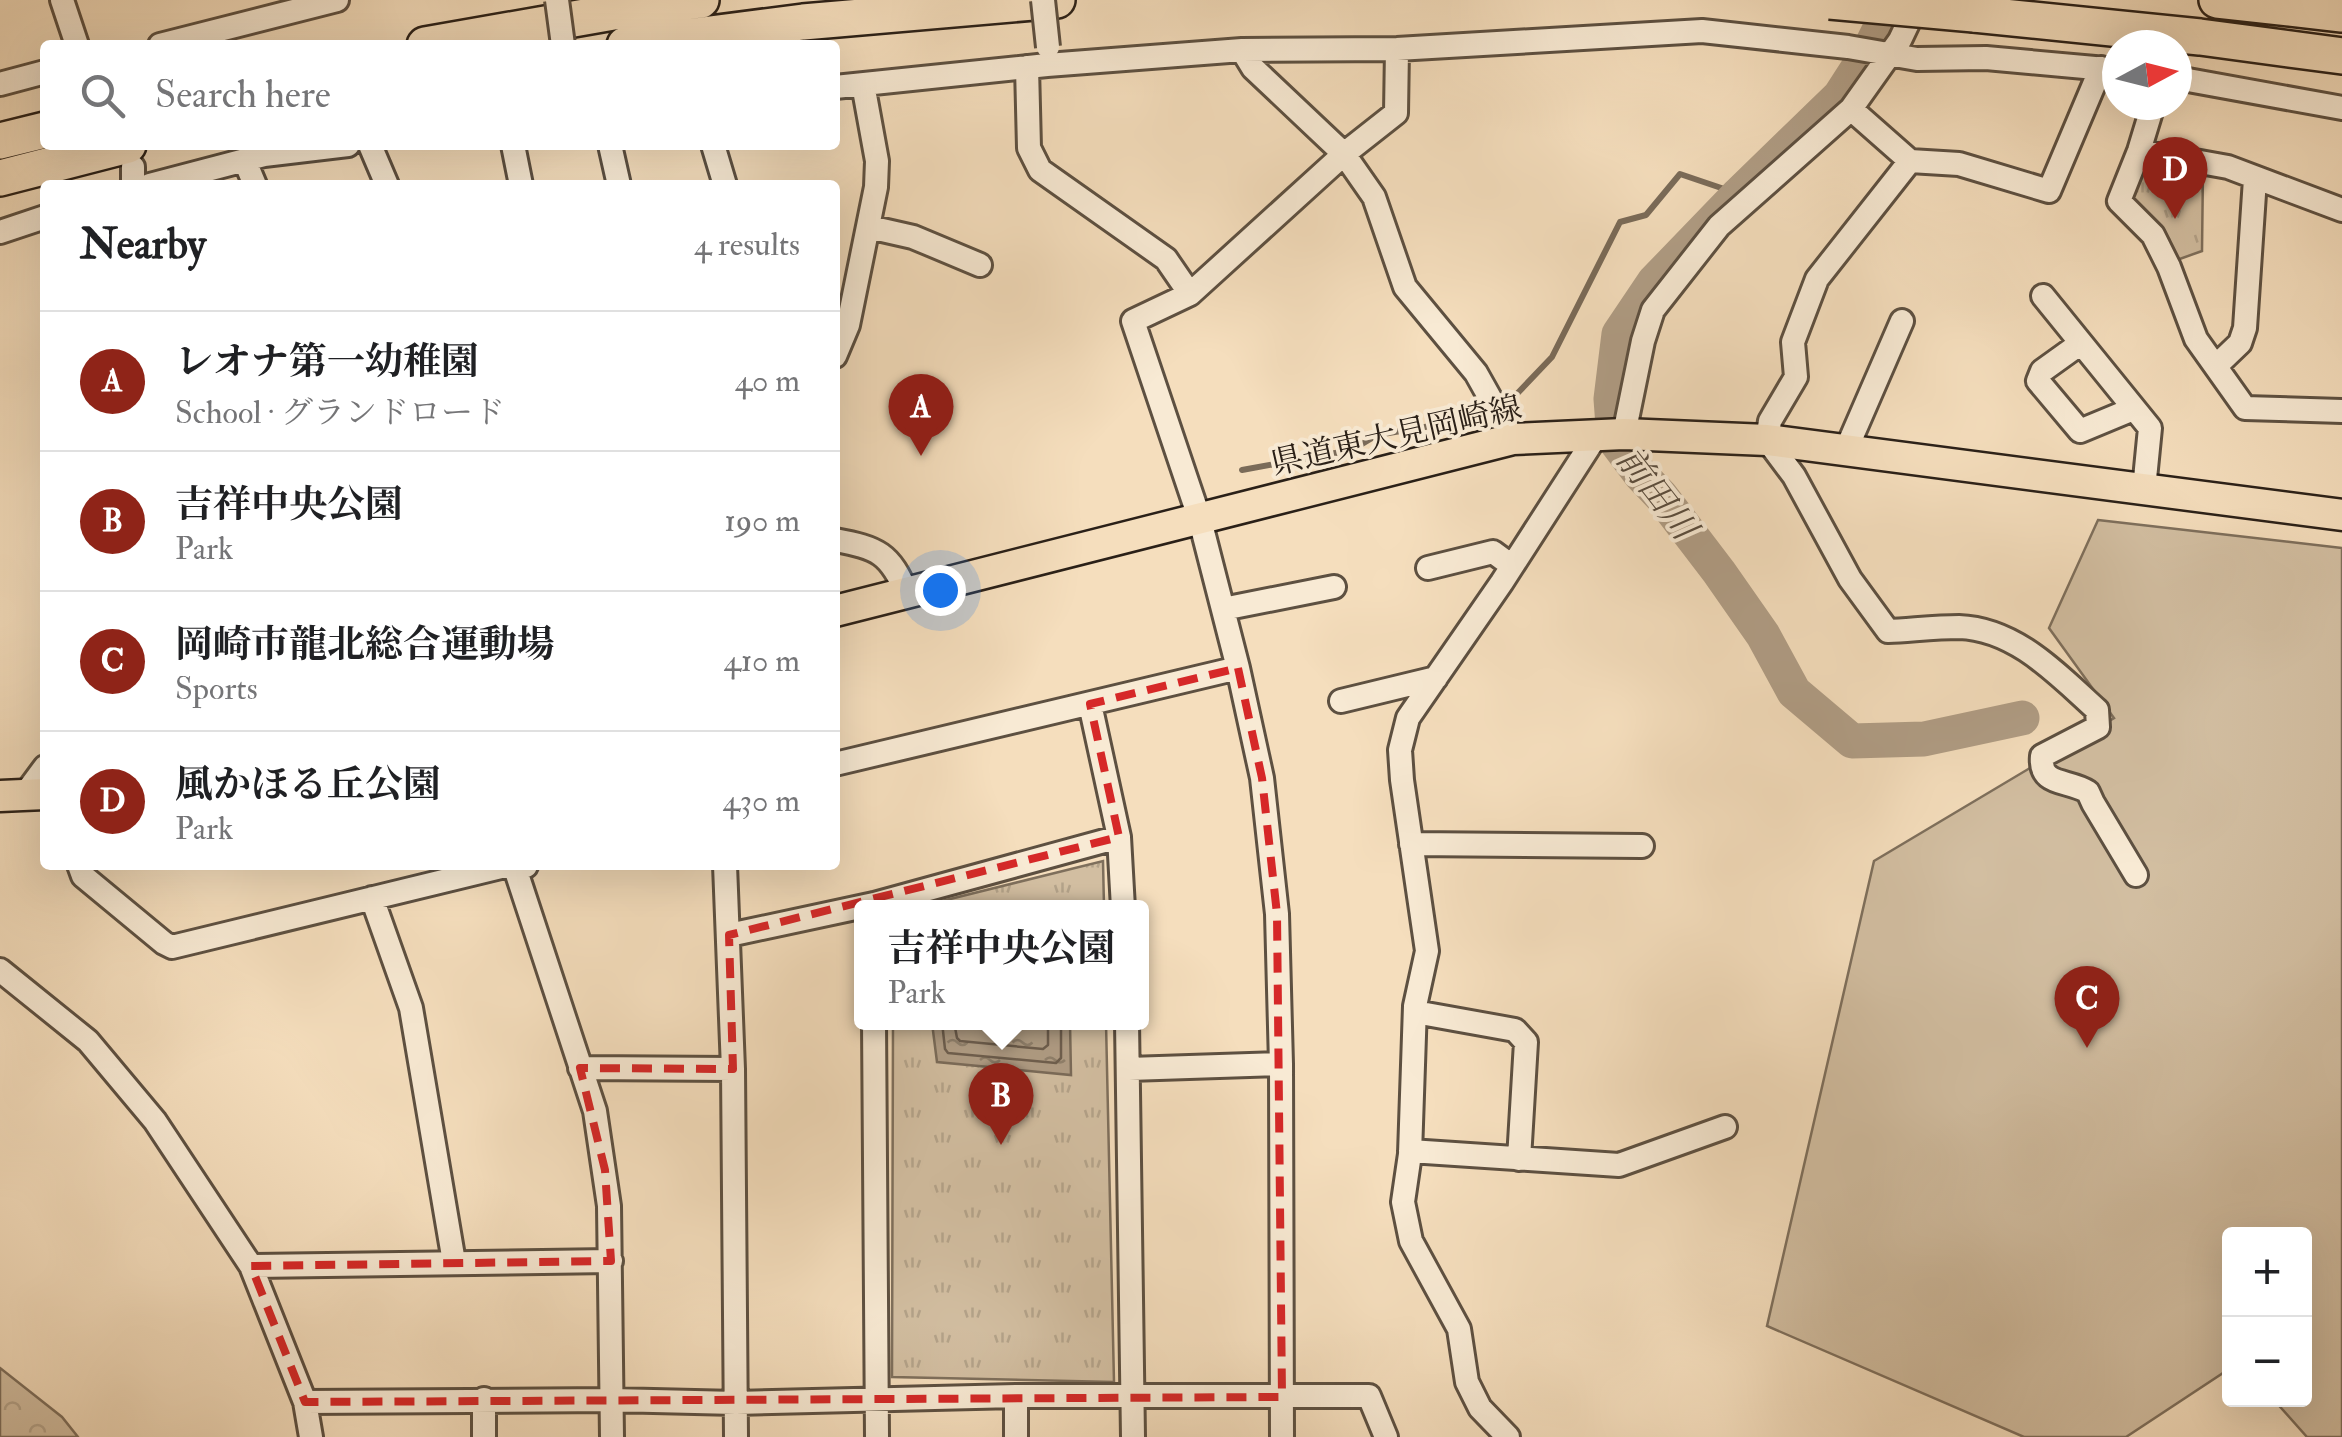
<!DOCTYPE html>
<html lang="en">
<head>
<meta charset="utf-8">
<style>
  :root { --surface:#fff; --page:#f2f2f2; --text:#202124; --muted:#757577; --line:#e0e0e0; --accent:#8f2418 }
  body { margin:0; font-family:"IM FELL Double Pica","Noto Serif JP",serif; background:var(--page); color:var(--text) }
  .controls { position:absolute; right:30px; bottom:30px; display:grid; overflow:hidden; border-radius:10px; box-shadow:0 10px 40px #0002 }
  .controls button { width:90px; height:90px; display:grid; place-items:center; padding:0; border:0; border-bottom:2px solid var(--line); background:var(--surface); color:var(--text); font:50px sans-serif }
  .compass { position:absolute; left:2102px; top:30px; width:90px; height:90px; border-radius:50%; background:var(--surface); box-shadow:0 10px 40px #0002; rotate:83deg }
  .you { position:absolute; left:940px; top:590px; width:35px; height:35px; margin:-25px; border:8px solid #fff; border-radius:50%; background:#1a73e8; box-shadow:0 0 0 15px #1a73e833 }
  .badge { display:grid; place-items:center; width:65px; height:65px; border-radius:50%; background:var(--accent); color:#fff; font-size:32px; font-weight:700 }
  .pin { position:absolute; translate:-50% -82px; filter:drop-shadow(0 2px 5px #0008) }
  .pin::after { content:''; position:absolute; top:52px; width:35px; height:30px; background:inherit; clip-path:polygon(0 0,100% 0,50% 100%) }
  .popup { position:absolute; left:854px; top:900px; width:295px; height:130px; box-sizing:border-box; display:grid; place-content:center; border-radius:10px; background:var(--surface); filter:drop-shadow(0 2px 8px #0005); font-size:32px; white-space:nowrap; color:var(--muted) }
  .popup b { font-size:38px; color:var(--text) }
  .popup::after { content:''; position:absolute; left:50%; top:100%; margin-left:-20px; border:20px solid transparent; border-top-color:var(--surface) }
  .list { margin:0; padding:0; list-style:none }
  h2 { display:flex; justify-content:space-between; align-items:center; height:130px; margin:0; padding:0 40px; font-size:42px }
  h2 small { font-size:32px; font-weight:400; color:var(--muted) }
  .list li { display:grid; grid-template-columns:65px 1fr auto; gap:30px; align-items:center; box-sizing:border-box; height:140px; padding:0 40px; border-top:2px solid var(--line) }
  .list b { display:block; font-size:38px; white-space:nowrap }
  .list p { margin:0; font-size:32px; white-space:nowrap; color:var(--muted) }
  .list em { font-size:32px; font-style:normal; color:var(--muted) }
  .icon { flex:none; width:55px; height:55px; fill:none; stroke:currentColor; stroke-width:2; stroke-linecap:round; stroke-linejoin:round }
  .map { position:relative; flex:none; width:2342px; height:1437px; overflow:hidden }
  .search { position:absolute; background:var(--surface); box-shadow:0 10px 40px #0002; left:40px; top:40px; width:800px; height:110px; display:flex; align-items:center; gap:25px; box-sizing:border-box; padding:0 35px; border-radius:10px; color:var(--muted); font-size:38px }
  .panel { position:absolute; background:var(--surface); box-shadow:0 10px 40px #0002; left:40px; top:180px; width:800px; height:690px; border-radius:10px }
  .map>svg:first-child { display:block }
</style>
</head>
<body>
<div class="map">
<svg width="2342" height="1437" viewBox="0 0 2342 1437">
  <defs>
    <pattern id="forest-crowns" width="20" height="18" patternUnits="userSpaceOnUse" patternTransform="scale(2.5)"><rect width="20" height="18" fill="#d2bea1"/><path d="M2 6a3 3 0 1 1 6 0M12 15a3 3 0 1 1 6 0" fill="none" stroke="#b4a38a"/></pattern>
    <pattern id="park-tufts" width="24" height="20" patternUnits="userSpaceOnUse" patternTransform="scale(2.5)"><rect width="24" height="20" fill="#d2bea1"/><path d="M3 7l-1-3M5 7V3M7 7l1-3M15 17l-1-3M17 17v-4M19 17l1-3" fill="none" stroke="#b4a38a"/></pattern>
    <pattern id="water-ripples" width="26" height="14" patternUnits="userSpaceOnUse" patternTransform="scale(2.5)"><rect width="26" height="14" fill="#b09d85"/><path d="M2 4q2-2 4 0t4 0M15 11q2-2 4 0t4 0" fill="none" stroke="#8f806c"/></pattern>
  </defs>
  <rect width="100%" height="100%" fill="#f5debd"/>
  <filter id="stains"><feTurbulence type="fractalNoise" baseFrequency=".002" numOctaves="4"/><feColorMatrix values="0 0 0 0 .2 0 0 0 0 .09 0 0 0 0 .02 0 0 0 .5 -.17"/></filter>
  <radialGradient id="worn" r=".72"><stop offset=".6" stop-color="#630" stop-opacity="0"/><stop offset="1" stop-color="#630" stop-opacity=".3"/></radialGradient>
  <path fill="#d2bea1" stroke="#7e6f5c" stroke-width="2.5" d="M2098,520L2342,548V1437H2307L2274,1400H2304V1234H2230L2229,1369L2126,1437H2024L1767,1326L1874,861L2114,718L2049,628Z"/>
  <path fill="url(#forest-crowns)" stroke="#7e6f5c" stroke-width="2.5" d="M0,1368L62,1417L78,1437H0Z"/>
  <path fill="url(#park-tufts)" stroke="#7e6f5c" stroke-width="2.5" d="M2141,164L2203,169L2202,251L2174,261L2169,239L2129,200Z
    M1103,861L1104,907H918Z
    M893,1023H1106L1114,1382L892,1377Z"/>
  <path fill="url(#water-ripples)" stroke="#7a6b59" stroke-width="2.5" d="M932,1023H1070L1071,1075L937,1062Z"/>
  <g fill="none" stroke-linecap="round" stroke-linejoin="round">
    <path stroke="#6d5e4e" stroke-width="2.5" d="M942,1022L945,1049L948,1053L1056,1063L1061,1058V1022
      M954,1022L957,1038L960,1041L1043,1049L1048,1045V1022"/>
    <path stroke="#7a6b59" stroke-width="6" d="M1501,405L1512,399L1552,357L1620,222L1646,215L1680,174L1739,194
      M1242,470L1352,450L1377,435L1472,419L1490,410"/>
    <path stroke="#b09d85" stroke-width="35" d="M1894,0L1869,51L1840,96L1739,194L1654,282L1619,334L1611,399L1614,439L1641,475L1661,496L1719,572L1763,635L1794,692L1852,741L1924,739L2022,718"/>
    <defs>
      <path id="minor" d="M62,0L77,45
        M160,45L337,0
        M1242,50L1253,68L1344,154L1374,197L1405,287L1476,373L1513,439
        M1027,67L1029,148L1040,170L1166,259L1190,294
        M2177,78L2342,108
        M0,84L45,72
        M835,87L1047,65L1242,50L1397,49L1702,31L1848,47L1917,59L1986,58L2117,70
        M2153,105L2139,151L2119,201L2153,235L2169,267L2196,339L2245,408L2342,411
        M1851,109L1910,161L1817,279L1793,342L1796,377L1770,421L1767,440L1794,476L1850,579L1888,631C1911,630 1935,627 1959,627C2016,629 2057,674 2097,710L2098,727L2042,756C2039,787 2068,779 2088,792L2093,803L2136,875
        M370,145L387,185
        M513,145L521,185
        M610,145L619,185
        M713,145L725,185
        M2139,151L2228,167L2342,210
        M245,161L255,185
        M1910,161L1959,164L2049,191L2101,68
        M133,185V167
        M150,185L264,155L348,145
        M869,227L913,237L980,265
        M0,232L45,217
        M2043,296L2150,428L2144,489
        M2081,343L2042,371L2038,381L2080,431L2133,409
        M835,356L848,325L876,187L877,161L863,84
        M2216,366L2240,343L2245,328L2255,179
        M1624,434L1643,341L1653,310L1719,226L1851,109L1900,40L1919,0
        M1846,450L1902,321
        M835,540C878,548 890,553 907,594
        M1428,568L1493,552L1512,566
        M1223,609L1334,587
        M1341,701L1436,678
        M1090,704L1119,837L1123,908
        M835,764L1238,668
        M25,794L45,767
        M1411,844L1642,846
        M79,865L83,876L164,943L172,947L505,866L515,868L526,866
        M725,865L733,1069L736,1437
        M515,868L595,1111L609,1206L612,1437
        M372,898L411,1008L454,1262
        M729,935L874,904L1119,837
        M0,970L88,1041L155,1121L251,1266L305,1402L311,1437
        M1415,1012L1515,1030L1526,1042L1519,1159
        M874,1022L877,1437
        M1127,1022L1133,1437
        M580,1068L733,1069
        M1129,1069L1281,1064
        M1410,1151L1619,1165L1725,1127
        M251,1266L611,1261
        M1016,1396V1437
        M484,1399V1437
        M305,1402L612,1400L736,1403L1016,1396H1369L1386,1437
        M1282,1437L1281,1064L1277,914L1262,778L1238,668L1200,520L1133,321L1190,294L1344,154L1396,113L1397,49
        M1508,1437L1480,1408L1467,1382L1459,1329L1411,1241L1403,1202L1410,1154L1415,1006L1427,951L1402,780L1400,750L1408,718L1502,582L1596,436"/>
      <path id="major" d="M835,611L1513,439L1624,434L1767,440L2342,515
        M0,796L45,794"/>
      <path id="highway" d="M2217,0L2342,14
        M1974,14L2200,37L2342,56
        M425,45L619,11L701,0
        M625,45L803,22L1057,0
        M0,141L45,130
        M0,178L128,145"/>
    </defs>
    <use href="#minor" stroke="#5d5041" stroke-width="28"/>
    <use href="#major" stroke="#2a2018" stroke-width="35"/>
    <use href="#highway" stroke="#2a2018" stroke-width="40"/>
    <use href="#minor" stroke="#f8ead4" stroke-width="22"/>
    <use href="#major" stroke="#f5debd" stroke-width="30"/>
    <use href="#highway" stroke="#f5debd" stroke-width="35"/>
    <defs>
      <path id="minor-bridge" d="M557,0L563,45
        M1043,0L1048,47"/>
      <path id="highway-bridge" d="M1830,1L1974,14"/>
    </defs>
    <use href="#minor-bridge" stroke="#5d5041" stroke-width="28" stroke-linecap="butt"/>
    <use href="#highway-bridge" stroke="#2a2018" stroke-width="40" stroke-linecap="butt"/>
    <use href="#minor-bridge" stroke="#f8ead4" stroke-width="22"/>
    <use href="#highway-bridge" stroke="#f5debd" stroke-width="35"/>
  </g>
  <path fill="none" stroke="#d62828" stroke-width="8" stroke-dasharray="20 12" stroke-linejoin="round" d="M1238,668L1262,778L1277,914L1282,1397L305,1402L251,1266L611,1261L605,1170L580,1068L733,1069L729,935L1119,837L1090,704Z"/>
  <g text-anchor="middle" stroke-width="8" stroke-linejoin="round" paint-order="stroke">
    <g font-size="32" fill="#2a2018" stroke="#f8ead4">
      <text transform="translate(1396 435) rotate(-13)" y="11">県道東大見岡崎線</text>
    </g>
    <g font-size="35" font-style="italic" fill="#594c3e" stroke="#f8ead4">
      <text transform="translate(1657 493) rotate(52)" y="12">前田川</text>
    </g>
  </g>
  <rect width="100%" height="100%" filter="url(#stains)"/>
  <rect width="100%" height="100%" fill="url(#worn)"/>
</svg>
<div class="controls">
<button>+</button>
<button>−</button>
</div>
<svg class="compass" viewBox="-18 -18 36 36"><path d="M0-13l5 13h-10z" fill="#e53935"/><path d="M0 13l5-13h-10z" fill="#757577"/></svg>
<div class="you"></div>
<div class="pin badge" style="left:921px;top:456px">A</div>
<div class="pin badge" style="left:1001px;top:1145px">B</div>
<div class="popup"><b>吉祥中央公園</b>Park</div>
<div class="pin badge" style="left:2087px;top:1048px">C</div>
<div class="pin badge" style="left:2175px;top:219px">D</div>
<div class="search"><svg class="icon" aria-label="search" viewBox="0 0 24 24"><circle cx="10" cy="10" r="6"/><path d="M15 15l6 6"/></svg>Search here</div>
<section class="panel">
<h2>Nearby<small>4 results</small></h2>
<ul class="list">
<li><span class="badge">A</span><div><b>レオナ第一幼稚園</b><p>School · グランドロード</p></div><em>40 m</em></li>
<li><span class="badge">B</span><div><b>吉祥中央公園</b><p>Park</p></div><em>190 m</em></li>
<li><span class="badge">C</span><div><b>岡崎市龍北総合運動場</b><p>Sports</p></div><em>410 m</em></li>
<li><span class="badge">D</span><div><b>風かほる丘公園</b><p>Park</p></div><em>430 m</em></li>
</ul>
</section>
</div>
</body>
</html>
